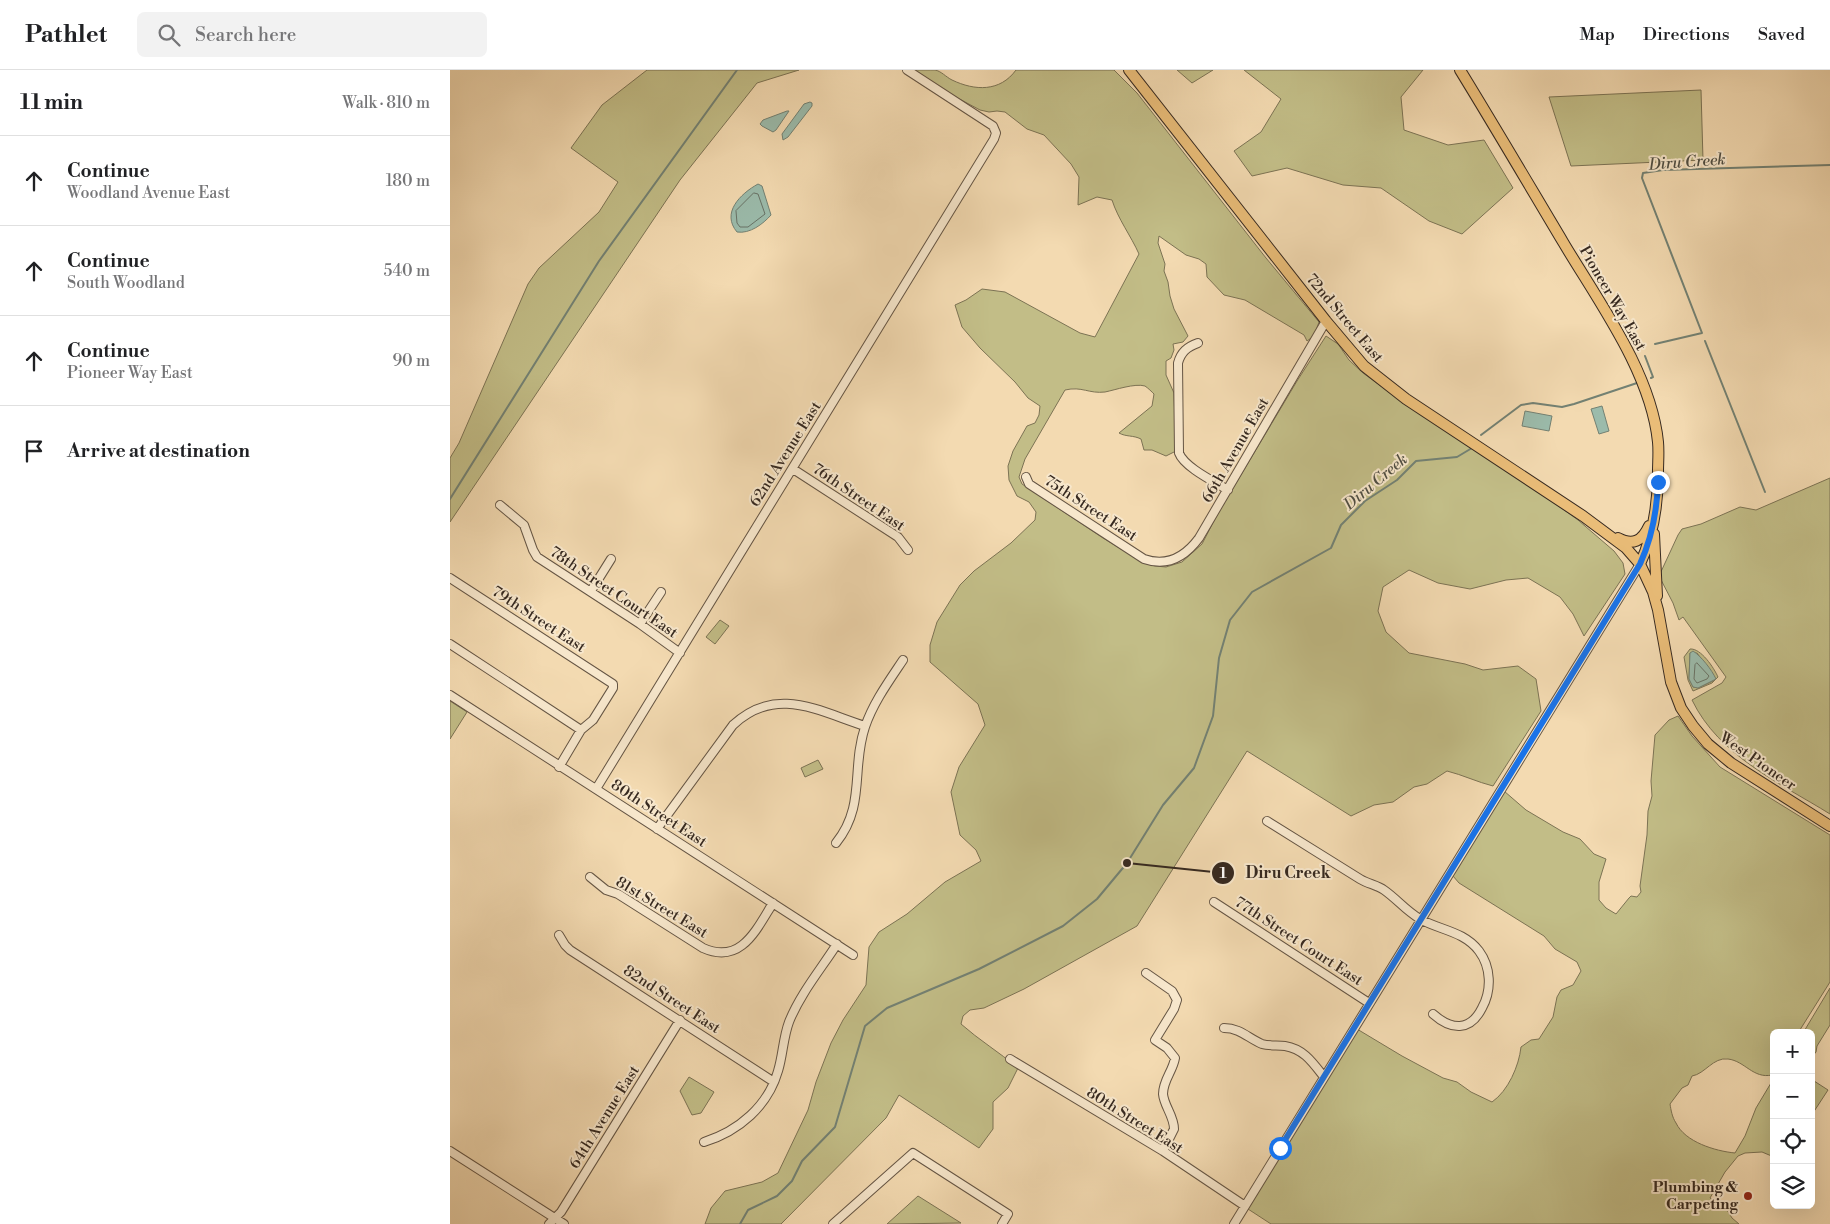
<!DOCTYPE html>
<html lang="en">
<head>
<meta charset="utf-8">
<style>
  :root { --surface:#fff; --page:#f2f2f2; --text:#202124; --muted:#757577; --line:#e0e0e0 }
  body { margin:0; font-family:"Libre Bodoni",serif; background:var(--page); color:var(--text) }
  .controls { position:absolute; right:15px; bottom:15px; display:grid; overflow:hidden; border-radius:8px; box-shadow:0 5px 20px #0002 }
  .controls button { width:45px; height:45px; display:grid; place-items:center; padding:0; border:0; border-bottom:1px solid var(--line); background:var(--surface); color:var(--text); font:25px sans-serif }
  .stop { position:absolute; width:15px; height:15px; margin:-11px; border:4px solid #1a73e8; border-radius:50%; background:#fff }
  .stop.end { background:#1a73e8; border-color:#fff; box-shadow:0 1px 5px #0008 }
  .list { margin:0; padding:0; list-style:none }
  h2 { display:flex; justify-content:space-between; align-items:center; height:65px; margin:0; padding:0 20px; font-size:21px }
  h2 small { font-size:16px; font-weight:400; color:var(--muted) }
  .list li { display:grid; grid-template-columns:32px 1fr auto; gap:15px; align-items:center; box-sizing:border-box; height:90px; padding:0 20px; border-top:1px solid var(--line) }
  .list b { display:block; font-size:19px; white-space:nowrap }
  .list p { margin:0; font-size:16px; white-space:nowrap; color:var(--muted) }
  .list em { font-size:16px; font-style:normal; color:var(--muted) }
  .icon { flex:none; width:28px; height:28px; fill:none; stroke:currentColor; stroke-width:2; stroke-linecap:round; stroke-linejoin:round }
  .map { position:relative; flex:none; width:1380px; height:1154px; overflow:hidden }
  header { display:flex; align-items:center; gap:30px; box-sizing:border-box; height:70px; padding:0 25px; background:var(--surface); border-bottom:1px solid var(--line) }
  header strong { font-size:24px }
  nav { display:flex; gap:28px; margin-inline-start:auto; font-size:18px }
  .search { width:350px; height:45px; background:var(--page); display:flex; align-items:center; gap:12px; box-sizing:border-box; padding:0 18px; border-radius:8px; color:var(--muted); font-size:19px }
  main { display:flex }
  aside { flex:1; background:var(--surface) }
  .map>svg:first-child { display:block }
</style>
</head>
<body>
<header>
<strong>Pathlet</strong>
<div class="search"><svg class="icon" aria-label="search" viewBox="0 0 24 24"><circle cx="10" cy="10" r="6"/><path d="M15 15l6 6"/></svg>Search here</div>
<nav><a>Map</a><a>Directions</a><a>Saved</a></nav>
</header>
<main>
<aside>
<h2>11 min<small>Walk · 810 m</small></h2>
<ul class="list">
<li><svg class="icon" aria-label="ahead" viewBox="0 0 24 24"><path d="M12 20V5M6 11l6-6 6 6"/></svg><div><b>Continue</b><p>Woodland Avenue East</p></div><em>180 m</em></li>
<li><svg class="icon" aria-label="ahead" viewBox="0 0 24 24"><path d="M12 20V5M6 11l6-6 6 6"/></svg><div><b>Continue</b><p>South Woodland</p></div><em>540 m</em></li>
<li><svg class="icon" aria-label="ahead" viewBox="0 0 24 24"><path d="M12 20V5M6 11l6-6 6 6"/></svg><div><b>Continue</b><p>Pioneer Way East</p></div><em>90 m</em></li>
<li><svg class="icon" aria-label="arrive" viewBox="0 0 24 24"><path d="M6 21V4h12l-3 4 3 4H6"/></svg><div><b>Arrive at destination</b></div></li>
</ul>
</aside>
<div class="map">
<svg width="1380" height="1154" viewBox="0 0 1380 1154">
  <rect width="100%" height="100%" fill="#f3dab1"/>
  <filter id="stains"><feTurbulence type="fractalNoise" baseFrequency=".004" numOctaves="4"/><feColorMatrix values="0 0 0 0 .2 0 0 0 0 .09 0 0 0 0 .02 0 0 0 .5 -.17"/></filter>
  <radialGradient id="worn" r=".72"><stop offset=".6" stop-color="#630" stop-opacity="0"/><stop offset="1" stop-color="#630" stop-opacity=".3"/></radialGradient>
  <path fill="#c2bd87" stroke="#7c7354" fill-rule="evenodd" d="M197,0H349L307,13L230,110L0,452V388L9,373L78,214L89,198L149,142L168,112L121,78L152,35Z
    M465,0C471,0 479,0 485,0C491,1 496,7 502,10C525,21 550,22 566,0H664L687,23L816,188L869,252L864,266L857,271L854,265L795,230L774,225L757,207L756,194L749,189L736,185L709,166L708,173L715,194L714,201L718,212L720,226L724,239L738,266L733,272L723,274L724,280L721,288L716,291V305L724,323L726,381L716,386L702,380H694L691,369C683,365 676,367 669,363L702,336L704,324C702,322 698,318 695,316C685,313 665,320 655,322C639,324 632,316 615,320L575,389L569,407L572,414L653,468L694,493L705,496L716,497L732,492L752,474L767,445L847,311L876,266L888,274L899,290L913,303L950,330L1078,414L1128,450L1164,481L1173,493L1175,504L1134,566L1123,544L1110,527L1078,508L1056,510L1020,519L988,513L959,500L933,517L928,541L936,562L959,583L1015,594L1033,600L1068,596L1086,609L1091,641L1043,716C1027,712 1013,705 997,701L977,714L964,717L943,732L924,735L901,746L797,681L687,856L574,919L534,938L520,940L513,946L511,954C529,970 549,982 568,998L558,1018L543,1032V1059L529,1078L449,1025L436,1048L331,1154H255L261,1138L275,1121L312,1112L328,1103L358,1040L366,1012L381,973L393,950L416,915L419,877L429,862L457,844L495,812L531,791L526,780L510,765L501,722L509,697L535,655L528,634L480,592V575L487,552L510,515L524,501L561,473L585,450L586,442L579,432L567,426L559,410L558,396L563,381L577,356L585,353L589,345L590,336L578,328L565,312L530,278L512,257L505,235L516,230L532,219L555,222L630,263L645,267L689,184C681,166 668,149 662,130L647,127L628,135L629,107L621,94L594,65L577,59L555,42L547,41L539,42L530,40L500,24Z
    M727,0H763L742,13Z
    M794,0H973L951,27L954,60L998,75L1034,70L1063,118L1012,164L979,151L931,118L893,115L837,98L802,106L784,81L811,62L831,29Z
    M1251,20L1253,90L1121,96L1099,27Z
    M1380,408V744C1330,713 1269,686 1242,630L1272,613L1276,607L1233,547L1229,550L1223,533L1209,506L1228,465L1232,459L1251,454L1290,437L1306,440Z
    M270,550L279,556L265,574L256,567Z
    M1240,579C1251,578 1264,598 1268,607L1262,613L1243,621L1238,610L1234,587ZM1240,583H1247L1264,606L1263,611L1248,618L1243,617L1239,609Z
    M0,631L17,642L0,669Z
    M1228,646L1242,666L1270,697L1380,765V912L1348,963H1324V1002L1322,1005C1303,1009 1295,991 1278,989C1263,987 1255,1004 1242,1006L1238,1015L1232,1018L1220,1034C1221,1040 1222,1047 1226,1053C1235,1072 1265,1081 1285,1083L1295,1066L1306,1038L1324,1008V1087L1312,1082L1295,1083L1288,1086L1275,1102L1260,1128L1275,1137L1282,1148L1289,1154H821L798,1139L907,959L952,986L993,1008L1007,1012L1021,1022L1042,1032C1058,1021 1069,996 1071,977L1081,970L1089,969L1103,947L1107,927L1111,920L1123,915L1131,901L1127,892L1105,879L1094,866L1009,813L1003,806V803L1054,721L1076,740L1113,762L1130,769L1144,784L1156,789L1149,812V830L1156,838L1166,844L1179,828L1181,826L1187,827L1191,822L1190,816L1197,765L1198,741L1202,726L1201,711L1205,665L1219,650Z
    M368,690L373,699L355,707L351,698Z
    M1380,918V955L1367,976L1366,982L1361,988V963H1353Z
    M239,1007L264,1022L251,1043L242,1045L230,1021Z
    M1361,1009L1378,1020L1361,1046Z
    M468,1126L511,1153L437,1154Z"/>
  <path fill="#9bbbab" stroke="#738173" d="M360,32L362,33V36L338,67L333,70L332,64L354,34Z
    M337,41H339L326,60L323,62L312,56L310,54L313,50Z
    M308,114L312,116L321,145C313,154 300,164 287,162C271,143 290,124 308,114Z
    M1152,336L1159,361L1149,364L1141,339Z
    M1075,341L1102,346L1099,361L1072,356Z
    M1243,581C1251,586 1262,600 1266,609L1248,618L1243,617L1239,609L1240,583Z"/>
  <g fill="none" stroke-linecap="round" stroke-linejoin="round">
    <path stroke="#687266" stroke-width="1" d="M304,123L308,124L315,144L298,157H290L287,153L286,141Z
      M1247,593L1259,606L1257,609L1247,613L1244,609L1245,595Z"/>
    <path stroke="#738173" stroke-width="2" d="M1255,271L1315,422
      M1205,274L1252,263L1192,108L1193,103L1213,100L1380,95
      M1195,286L1203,307L1201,308
      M1031,365L1071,335L1083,333L1112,337L1124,334L1187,313
      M0,429L149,191L287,0
      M290,1154L298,1140L327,1126L342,1111L352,1091L385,1057L415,956L437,938L529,899L613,856L647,829L677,793L713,735L744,698L763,646L769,588L780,550L802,522L881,478L891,455L915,431L947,410L966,391L1007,387L1022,378"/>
    <defs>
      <path id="minor" d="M748,273C737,277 731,282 728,293L729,383C734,397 765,412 778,420
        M343,399L448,467L458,480
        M576,407L579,414L694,489C717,497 735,487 749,468L876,251
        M50,435L74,455L83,480L87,487L190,554L230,583
        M0,508L163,614V618L143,650L131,660L109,697
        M141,521L161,489
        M190,554L211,522
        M0,574L131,660
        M0,625L403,885
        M146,719L544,69L546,63L543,56L457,0
        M817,751C848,770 879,790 910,809C918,814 927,815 934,820C947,829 955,840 970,849C989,860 1014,861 1029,881C1041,897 1042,920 1032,938C1020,962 1001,960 983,944
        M207,759L283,655C326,615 368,641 415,656
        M386,773C416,736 401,698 415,657C423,633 439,611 453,590
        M140,807L156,820L168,824L253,878C291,895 306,860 323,833
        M764,832L919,933
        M109,865L115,875L120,880L324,1012
        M696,903L722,921L727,930L724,939L705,970L717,978L725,988C723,1001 713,1010 713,1024C714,1036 724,1046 724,1059L713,1081
        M774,958C790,958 798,968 812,974C819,976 828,975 835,976C854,979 863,993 874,1007
        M560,989L713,1081L795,1136
        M254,1072C289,1061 318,1036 328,1001C333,985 333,968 339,952C350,924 371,899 387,874
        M0,1081L114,1154
        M99,1154L111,1142L230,950
        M383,1154L463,1083L558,1144L552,1154
        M784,1154L1190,494"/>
      <path id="major" d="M679,0L876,251L914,296L956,329L1133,446L1176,478L1190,494L1203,522L1208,540L1221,612L1231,638L1243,656L1258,674L1281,693L1380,756
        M1010,0C1045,57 1079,115 1113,172C1148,231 1201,302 1208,372C1209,382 1208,392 1208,402C1208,434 1204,464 1190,494
        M1204,464L1207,526
        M1168,468C1183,476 1192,471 1199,456"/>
    </defs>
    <use href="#minor" stroke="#655544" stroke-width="10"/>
    <use href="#major" stroke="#362920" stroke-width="12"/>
    <use href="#minor" stroke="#f7e7cc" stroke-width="8"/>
    <use href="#major" stroke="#eabd78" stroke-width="10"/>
  </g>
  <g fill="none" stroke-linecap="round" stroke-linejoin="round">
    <path stroke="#1a73e8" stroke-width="6" d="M830,1078L1190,494C1202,468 1207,441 1208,412"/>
  </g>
  <circle fill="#8f2418" stroke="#f7e7cc" stroke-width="2" cx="1298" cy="1126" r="5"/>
  <g text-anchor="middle" stroke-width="4" stroke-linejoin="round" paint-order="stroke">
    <g font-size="15" fill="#362920" stroke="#f7e7cc">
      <text transform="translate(1163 228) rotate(60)" y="5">Pioneer Way East</text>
      <text transform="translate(895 248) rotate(50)" y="5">72nd Street East</text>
      <text transform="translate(785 380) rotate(-60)" y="5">66th Avenue East</text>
      <text transform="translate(335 384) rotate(-58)" y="5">62nd Avenue East</text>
      <text transform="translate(409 427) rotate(34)" y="5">76th Street East</text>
      <text transform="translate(641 438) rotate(33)" y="5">75th Street East</text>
      <text transform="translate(164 522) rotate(34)" y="5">78th Street Court East</text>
      <text transform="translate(89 549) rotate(33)" y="5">79th Street East</text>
      <text transform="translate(1308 691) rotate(35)" y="5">West Pioneer</text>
      <text transform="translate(209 743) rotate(33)" y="5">80th Street East</text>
      <text transform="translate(212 837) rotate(31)" y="5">81st Street East</text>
      <text transform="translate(849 871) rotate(33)" y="5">77th Street Court East</text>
      <text transform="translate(222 929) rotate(33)" y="5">82nd Street East</text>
      <text transform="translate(154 1047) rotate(-58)" y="5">64th Avenue East</text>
      <text transform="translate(685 1050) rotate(32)" y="5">80th Street East</text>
    </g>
    <g font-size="15" font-weight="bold" fill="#362920" stroke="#f7e7cc" text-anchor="end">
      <text x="1288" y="1122">Plumbing &amp;<tspan x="1288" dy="17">Carpeting</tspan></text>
    </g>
    <g font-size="16" font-style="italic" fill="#4f4e43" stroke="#f7e7cc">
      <text transform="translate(1237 91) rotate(-4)" y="6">Diru Creek</text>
      <text transform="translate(925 411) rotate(-40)" y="6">Diru Creek</text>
    </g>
  </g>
  <path fill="none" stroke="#362920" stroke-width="2" d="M677 793L773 803"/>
  <g fill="#362920" stroke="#f7e7cc" stroke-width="2">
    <circle cx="677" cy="793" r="5"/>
    <circle cx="773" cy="803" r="12"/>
  </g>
  <g font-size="15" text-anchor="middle" font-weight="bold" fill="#fff">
    <text x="773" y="808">1</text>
  </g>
  <g font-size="16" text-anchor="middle" font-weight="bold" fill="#362920" stroke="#f7e7cc" stroke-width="4" stroke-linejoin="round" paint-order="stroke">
    <text x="838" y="808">Diru Creek</text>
  </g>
  <rect width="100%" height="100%" filter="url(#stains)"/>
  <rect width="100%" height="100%" fill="url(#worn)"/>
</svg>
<div class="controls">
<button>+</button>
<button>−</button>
<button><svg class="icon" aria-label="locate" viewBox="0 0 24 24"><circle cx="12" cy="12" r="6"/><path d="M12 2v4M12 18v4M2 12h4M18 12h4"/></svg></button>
<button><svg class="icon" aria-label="layers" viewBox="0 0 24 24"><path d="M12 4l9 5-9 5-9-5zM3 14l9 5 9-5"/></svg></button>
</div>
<div class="stop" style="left:830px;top:1078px"></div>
<div class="stop end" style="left:1208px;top:412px"></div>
</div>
</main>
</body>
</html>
